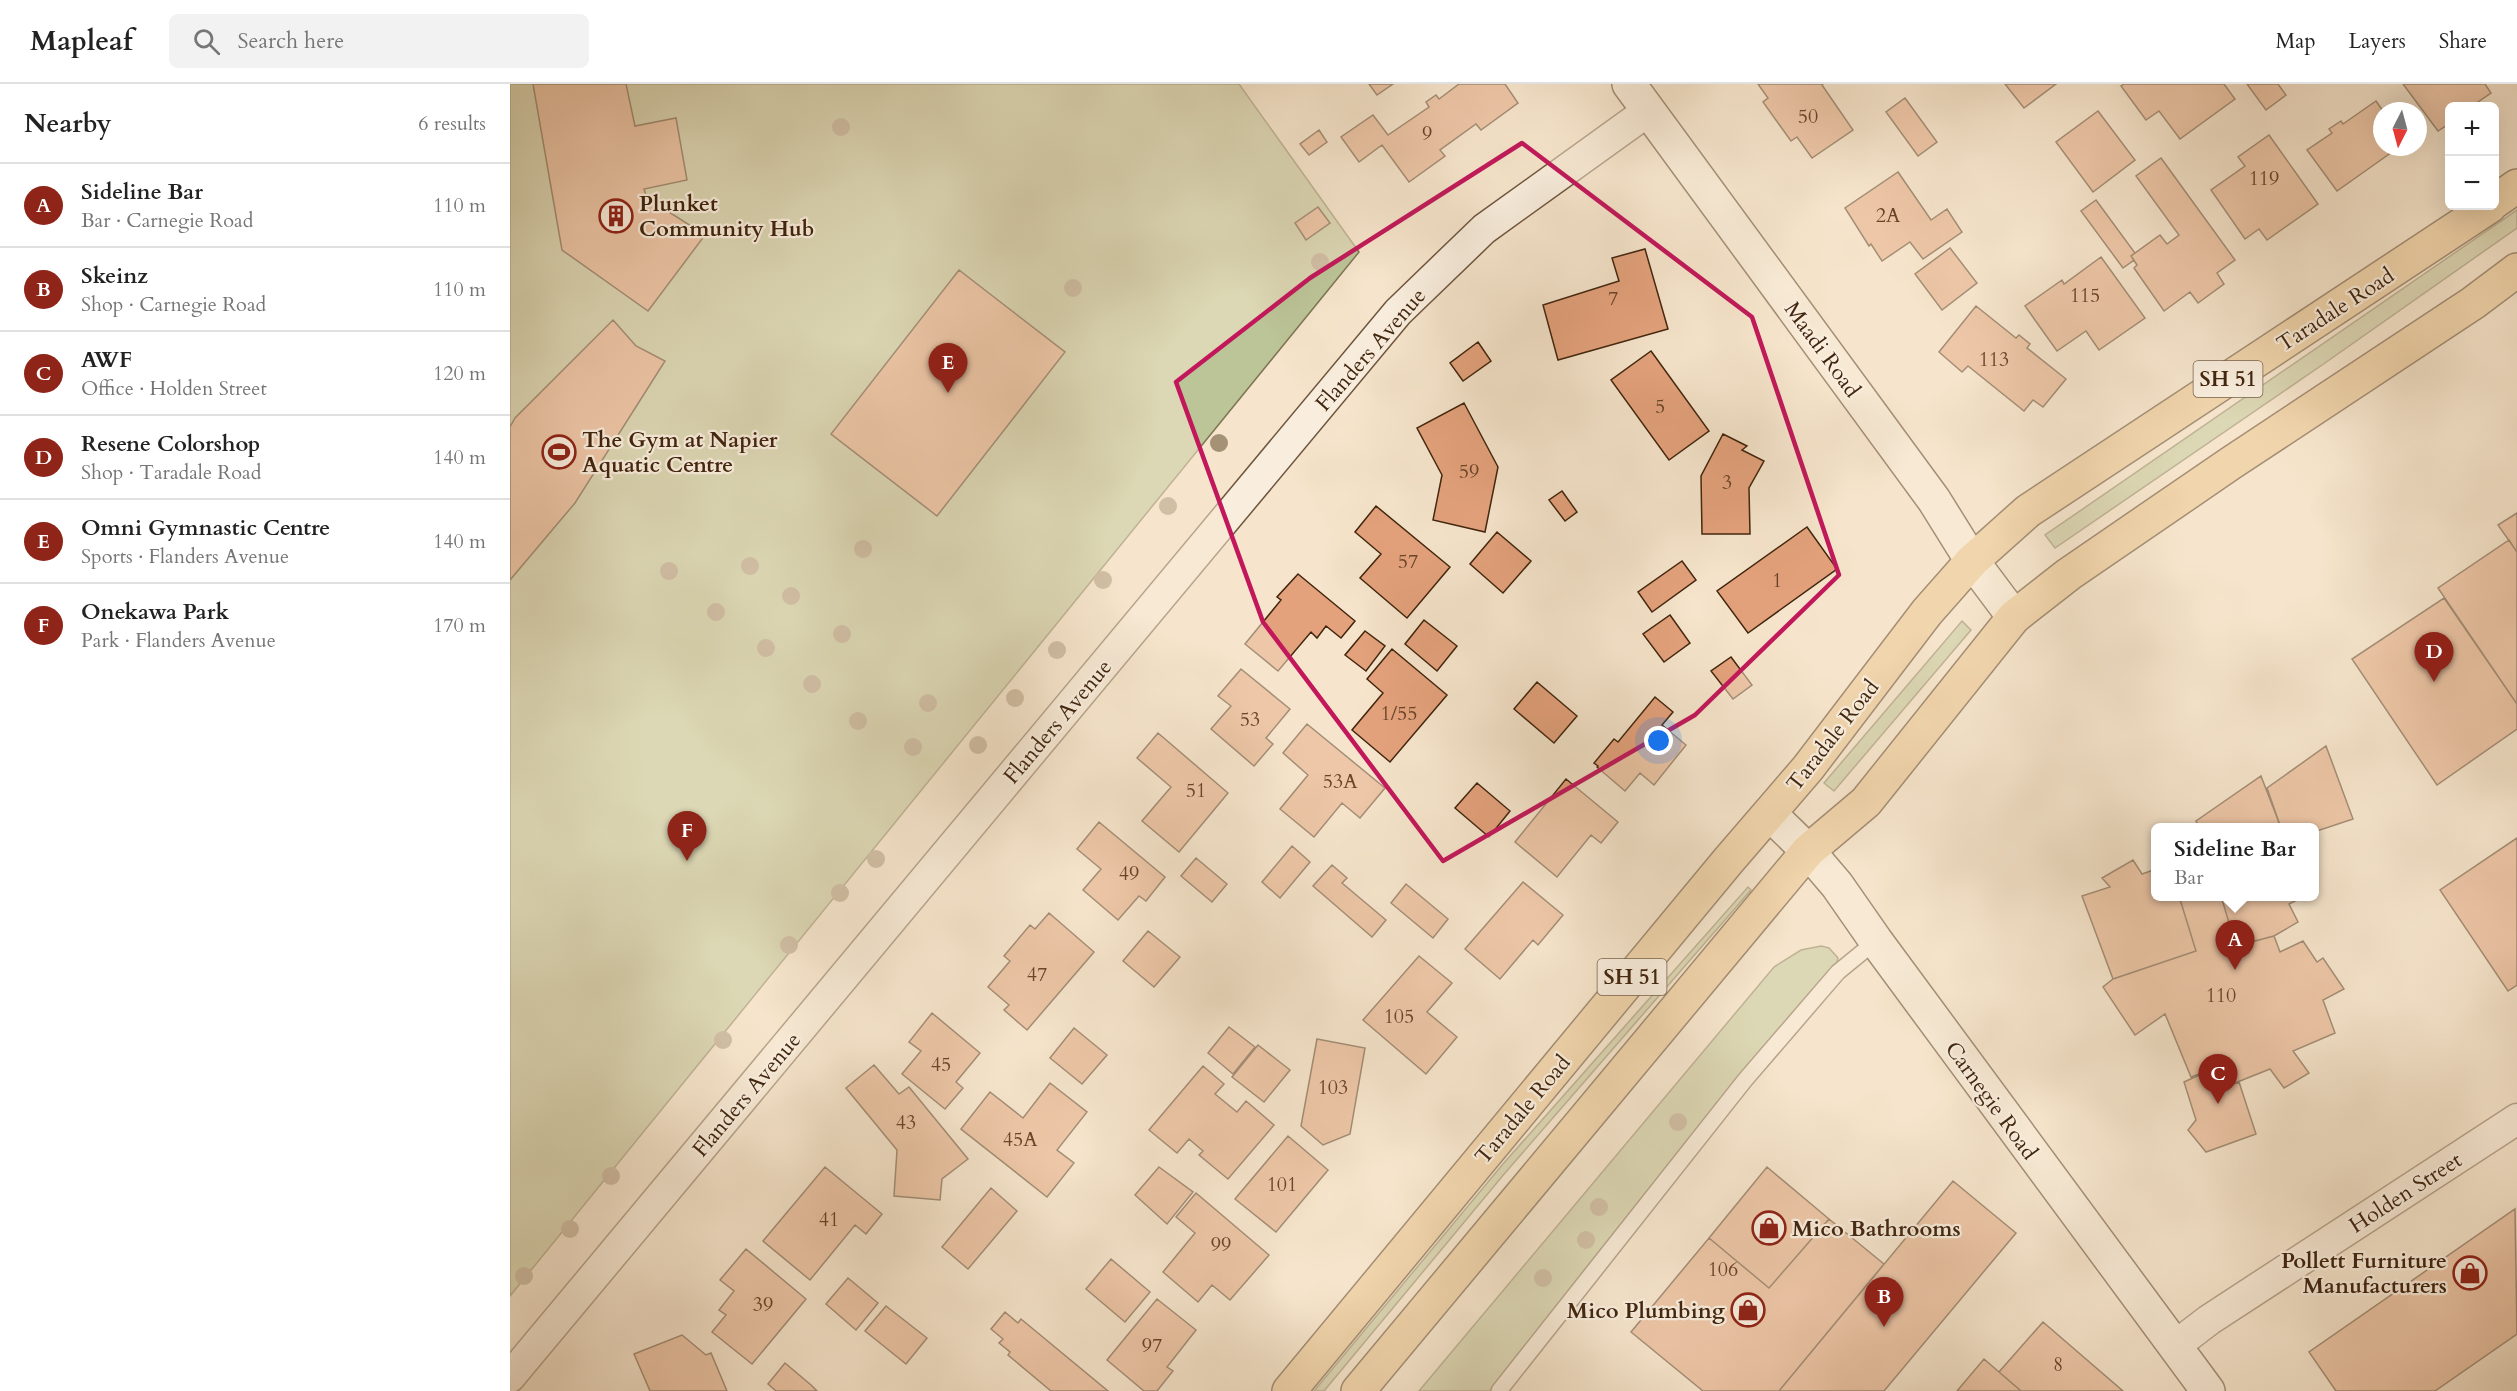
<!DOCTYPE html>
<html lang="en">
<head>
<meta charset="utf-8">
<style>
  :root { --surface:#fff; --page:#f2f2f2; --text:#222; --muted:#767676; --line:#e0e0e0; --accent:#8f2418 }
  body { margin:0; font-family:Cardo,serif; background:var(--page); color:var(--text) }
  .controls { position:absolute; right:18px; top:18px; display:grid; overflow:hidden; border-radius:9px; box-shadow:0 6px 24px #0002 }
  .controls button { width:54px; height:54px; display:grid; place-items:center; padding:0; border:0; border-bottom:2px solid var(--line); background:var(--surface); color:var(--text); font:30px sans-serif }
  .compass { position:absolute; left:1863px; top:18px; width:54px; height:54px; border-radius:50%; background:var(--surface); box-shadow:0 6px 24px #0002; rotate:186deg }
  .you { position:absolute; left:1149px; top:657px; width:21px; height:21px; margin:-15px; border:4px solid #fff; border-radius:50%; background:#1a73e8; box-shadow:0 0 0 9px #1a73e833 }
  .badge { display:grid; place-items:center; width:39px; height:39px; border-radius:50%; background:var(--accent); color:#fff; font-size:20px; font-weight:700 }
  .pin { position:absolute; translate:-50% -50px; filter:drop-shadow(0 2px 3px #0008) }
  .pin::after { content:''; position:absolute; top:32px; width:21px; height:18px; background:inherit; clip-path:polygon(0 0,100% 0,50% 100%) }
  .popup { position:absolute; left:1641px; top:739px; width:168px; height:78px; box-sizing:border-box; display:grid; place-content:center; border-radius:9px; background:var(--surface); filter:drop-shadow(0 2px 4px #0005); font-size:20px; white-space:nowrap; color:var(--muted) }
  .popup b { font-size:22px; color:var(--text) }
  .popup::after { content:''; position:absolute; left:50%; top:100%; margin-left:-12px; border:12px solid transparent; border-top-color:var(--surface) }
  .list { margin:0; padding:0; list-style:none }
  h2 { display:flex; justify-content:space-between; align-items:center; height:78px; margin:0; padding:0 24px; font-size:26px }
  h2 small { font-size:20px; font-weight:400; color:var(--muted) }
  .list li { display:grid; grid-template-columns:39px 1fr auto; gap:18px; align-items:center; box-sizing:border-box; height:84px; padding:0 24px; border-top:2px solid var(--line) }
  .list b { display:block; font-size:22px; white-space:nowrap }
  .list p { margin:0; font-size:20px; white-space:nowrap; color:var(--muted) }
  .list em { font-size:20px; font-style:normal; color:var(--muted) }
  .icon { flex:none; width:33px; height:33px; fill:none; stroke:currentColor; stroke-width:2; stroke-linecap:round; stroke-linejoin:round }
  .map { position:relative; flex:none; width:2007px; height:1307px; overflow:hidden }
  header { display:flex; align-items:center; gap:36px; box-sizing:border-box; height:84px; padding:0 30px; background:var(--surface); border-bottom:2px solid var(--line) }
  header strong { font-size:28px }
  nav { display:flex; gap:33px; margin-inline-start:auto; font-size:21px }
  .search { width:420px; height:54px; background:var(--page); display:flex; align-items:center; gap:15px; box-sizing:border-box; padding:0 21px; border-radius:9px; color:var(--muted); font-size:22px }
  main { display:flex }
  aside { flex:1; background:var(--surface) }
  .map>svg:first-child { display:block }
</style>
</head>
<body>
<header>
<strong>Mapleaf</strong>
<div class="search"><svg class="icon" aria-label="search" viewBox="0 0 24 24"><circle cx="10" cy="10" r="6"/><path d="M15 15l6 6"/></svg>Search here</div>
<nav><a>Map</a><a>Layers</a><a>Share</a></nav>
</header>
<main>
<aside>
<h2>Nearby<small>6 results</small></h2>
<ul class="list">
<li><span class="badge">A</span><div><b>Sideline Bar</b><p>Bar · Carnegie Road</p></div><em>110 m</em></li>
<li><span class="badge">B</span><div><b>Skeinz</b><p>Shop · Carnegie Road</p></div><em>110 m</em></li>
<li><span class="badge">C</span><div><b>AWF</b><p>Office · Holden Street</p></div><em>120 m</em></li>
<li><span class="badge">D</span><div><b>Resene Colorshop</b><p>Shop · Taradale Road</p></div><em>140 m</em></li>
<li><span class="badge">E</span><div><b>Omni Gymnastic Centre</b><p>Sports · Flanders Avenue</p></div><em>140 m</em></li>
<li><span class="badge">F</span><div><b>Onekawa Park</b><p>Park · Flanders Avenue</p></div><em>170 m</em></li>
</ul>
</aside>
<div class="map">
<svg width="2007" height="1307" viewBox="0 0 2007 1307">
  <rect width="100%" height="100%" fill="#f6e5cc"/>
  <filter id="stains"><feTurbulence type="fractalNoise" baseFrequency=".00333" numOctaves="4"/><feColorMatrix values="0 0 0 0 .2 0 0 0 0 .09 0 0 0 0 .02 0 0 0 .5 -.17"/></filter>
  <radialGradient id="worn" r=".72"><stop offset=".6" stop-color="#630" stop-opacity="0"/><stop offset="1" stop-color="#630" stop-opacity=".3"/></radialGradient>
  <path fill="#bcc598" stroke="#7e7553" stroke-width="1.5" d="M0,0H729L849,168L0,1212Z
    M2007,126V144L1815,279L1545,464L1535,451Z
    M1452,537L1461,546L1324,707L1314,699Z
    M1238,803L1241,806L995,1089L814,1307H804L993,1080Z
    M1311,862L1319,864L1328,874L1324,891L982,1307H909L1264,883L1291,866Z"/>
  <path fill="#e4a27c" stroke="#41250e" stroke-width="1.5" d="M23,0H116L125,42L166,34L177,96L134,105L137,114L195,151L138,227L52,166Z
    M859,0H883L867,11Z
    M949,0H995L1008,19L971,46L966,40L930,66L935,72L899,98L872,61L849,78L831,53L863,31L878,51L919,23L916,18L926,11L929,15Z
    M1248,0H1313L1312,1L1343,46L1302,74L1287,53L1281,57L1253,18L1258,14Z
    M1495,0H1546L1514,24Z
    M1614,0H1714L1725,15L1670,55L1649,27L1636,36L1611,2Z
    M1737,0H1768L1776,11L1756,26Z
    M1893,0H1975L1981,9L1962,22H1940V39L1928,47Z
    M1395,14L1427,58L1408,72L1376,28Z
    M1866,17L1873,27L1872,63H1889L1827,107L1797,66L1822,49L1819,45L1831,37L1833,40Z
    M1588,27L1625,76L1583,108L1546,58Z
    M809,46L817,58L799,71L790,60Z
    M1759,51L1808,120L1757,156L1749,145L1735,155L1701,106L1735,82L1728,73Z
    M1651,74L1725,176L1707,189L1714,200L1688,219L1680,208L1654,227L1624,184L1627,181L1621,172L1650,151L1657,160L1669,151L1626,92Z
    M1388,88L1421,136L1437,125L1452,148L1413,175L1400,158L1372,177L1361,160L1359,162L1335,124Z
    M1586,116L1625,169L1621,172L1624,176L1613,184L1571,127Z
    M808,123L820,139L796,156L785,139Z
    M1440,164L1467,199L1432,226L1405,190Z
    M1135,165L1158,245L1048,276L1033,221L1109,197L1102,174Z
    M1591,173L1635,234L1589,266L1576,247L1547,267L1515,222L1552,196L1554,200Z
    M449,186L555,268L427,432L321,350Z
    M1466,222L1506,254L1509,251L1520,260L1517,264L1556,295L1533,323L1523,316L1514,327L1458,282L1452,288L1429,268Z
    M103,236L126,262L155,277L65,419L0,496V343L5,334Z
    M968,258L981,277L953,297L940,279Z
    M1141,267L1199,347L1159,376L1101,296Z
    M954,319L988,383L975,448L923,436L932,391L907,344Z
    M1213,350L1237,362L1232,366L1254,377L1239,404L1240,450H1192L1191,392Z
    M1052,407L1067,428L1055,437L1039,416Z
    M866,422L940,483L897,534L850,494L871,470L845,448Z
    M2007,429V468L1988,441Z
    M1297,443L1327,485L1238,549L1207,507Z
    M987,448L1021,477L993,509L960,480Z
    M1999,456L2007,468V620L1928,504Z
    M1172,477L1186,496L1142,528L1128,508Z
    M788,490L845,537L831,554L816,542L807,554L801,548L768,587L735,560L771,516L767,513Z
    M1934,514L2007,620V645L1927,701L1842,575Z
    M1160,531L1180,559L1154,578L1133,550Z
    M914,536L947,562L927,587L895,560Z
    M855,547L875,562L856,587L835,571Z
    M882,565L937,611L880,678L842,646L873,609L857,595Z
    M1221,573L1242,601L1223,615L1201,587Z
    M731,585L780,625L756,654L763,660L744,682L701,645L721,622L708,612Z
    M1027,598L1067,632L1044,659L1004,625Z
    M1145,613L1163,628L1152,641L1176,661L1144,701L1130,689L1115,707L1087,683L1088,682L1084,679L1104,655L1108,658Z
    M797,640L875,704L850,734L832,719L804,753L770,725L798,691L773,669Z
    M648,649L718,709L669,768L632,737L661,703L627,674Z
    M1816,662L1843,735L1804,748V744H1771L1757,704Z
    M1751,692L1771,744H1689L1686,737Z
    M1056,695L1108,738L1091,759L1081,751L1047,793L1005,758Z
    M967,699L1000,727L979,753L945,724Z
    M589,738L655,793L636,817L629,812L608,836L573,806L591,785L567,765Z
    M2007,754V901L1998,907L1930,806Z
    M782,762L800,778L770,814L752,798Z
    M686,774L717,800L702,818L671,792Z
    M1623,776L1632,790L1646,785V812H1669L1686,867L1603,895L1572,812L1600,803L1592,794Z
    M822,781L837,794L832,799L876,836L862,853L803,802Z
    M1013,798L1053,831L1028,861L1023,856L990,895L955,865Z
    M896,800L938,835L923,854L881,819Z
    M1669,812H1711L1726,862L1764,852L1770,868L1793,857L1807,878L1813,874L1834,905L1813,916L1825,949L1783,967L1799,989L1774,1004L1760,985L1715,1003L1705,984L1681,993L1655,930L1625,951L1593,903L1603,895L1686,867Z
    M1711,812H1795L1779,820L1788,838L1764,852L1726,862Z
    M539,829L584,868L517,946L494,926L499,921L478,903L500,877L494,872L520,841L525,845Z
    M638,847L670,873L644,903L613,877Z
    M909,872L942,899L917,928L947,953L916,990L853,936Z
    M422,929L470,969L446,998L453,1004L435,1025L392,990L411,967L399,958Z
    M719,943L745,963L723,990L698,969Z
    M564,944L597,971L572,1000L540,974Z
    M807,955L855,964L840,1050L813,1061L791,1042Z
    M748,961L780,986L754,1018L722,993Z
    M364,981L389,1010L399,1003L458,1075L432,1095L430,1116L384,1112L387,1066L336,1004Z
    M693,982L714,1000L705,1010L727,1028L736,1017L764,1041L718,1095L689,1071L693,1067L679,1055L667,1069L639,1046Z
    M1705,984L1715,1003L1729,998L1746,1050L1696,1068L1678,1046L1686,1036L1674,998Z
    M540,999L577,1028L547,1066L564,1079L537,1113L451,1045L480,1008L513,1034Z
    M778,1052L818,1086L766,1148L725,1115Z
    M315,1083L372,1130L356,1150L345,1141L300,1196L253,1157Z
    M649,1083L683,1108L657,1140L625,1111Z
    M1257,1083L1319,1135L1259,1204L1199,1154Z
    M1443,1097L1506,1149L1374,1307H1269Z
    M481,1104L507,1127L458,1185L432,1163Z
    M686,1109L759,1171L720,1216L702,1201L688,1218L653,1188L685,1149L666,1133Z
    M2005,1125L2007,1250L1925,1307H1826L1799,1268Z
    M1319,1135L1374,1180L1269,1307H1193L1121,1248L1199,1154L1259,1204Z
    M236,1165L296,1215L242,1280L202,1248L216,1231L209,1226L224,1207L210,1196Z
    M601,1175L640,1208L615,1238L576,1205Z
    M338,1194L368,1219L346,1246L316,1220Z
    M647,1215L686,1246L657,1283L663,1287L647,1307H634L597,1276Z
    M376,1222L417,1254L396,1280L355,1247Z
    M495,1228L508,1239L511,1235L598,1307H541L498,1271L500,1268L489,1259L493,1255L481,1245Z
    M1533,1238L1613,1307H1511L1489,1288Z
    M172,1251L196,1271L201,1269L217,1307H140L124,1270Z
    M1474,1275L1489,1288L1511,1307H1447Z
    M275,1279L301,1301L307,1307H266L258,1300Z"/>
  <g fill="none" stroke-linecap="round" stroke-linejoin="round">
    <defs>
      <path id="lane" d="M989,1307L1235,996L1328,888L1366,857"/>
      <path id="street" d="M1665,1262L1699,1236L2007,1035
        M0,1293L888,228L974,145L1138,27"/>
      <path id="secondary" d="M1119,0L1424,416L1462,477L1504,533
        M1260,730L1298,767L1327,801L1366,857L1698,1307"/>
      <path id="highway" d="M1984,118L2007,102
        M779,1307L1218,777L1298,684L1417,528L1462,477L1518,427L1980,122
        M848,1307L1298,767L1356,718L1504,533L1559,490L1721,379L1963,219L2007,186"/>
    </defs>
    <use href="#lane" stroke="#6e553e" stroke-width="18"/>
    <use href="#street" stroke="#6e553e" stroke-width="33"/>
    <use href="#secondary" stroke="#41250e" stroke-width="36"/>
    <use href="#highway" stroke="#41250e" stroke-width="36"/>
    <use href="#lane" stroke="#f9eede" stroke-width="15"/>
    <use href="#street" stroke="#f9eede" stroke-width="30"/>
    <use href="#secondary" stroke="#f9eede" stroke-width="33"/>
    <use href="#highway" stroke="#ebc286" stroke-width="33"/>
  </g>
  <g fill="#a49176">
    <circle cx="331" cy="43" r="9"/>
    <circle cx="810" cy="178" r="9"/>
    <circle cx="563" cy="204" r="9"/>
    <circle cx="709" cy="359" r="9"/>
    <circle cx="658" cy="422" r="9"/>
    <circle cx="353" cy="465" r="9"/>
    <circle cx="240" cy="482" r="9"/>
    <circle cx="159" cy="487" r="9"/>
    <circle cx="593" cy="496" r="9"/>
    <circle cx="281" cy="512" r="9"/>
    <circle cx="206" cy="528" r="9"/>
    <circle cx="332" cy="550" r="9"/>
    <circle cx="256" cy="564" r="9"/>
    <circle cx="547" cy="566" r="9"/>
    <circle cx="302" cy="600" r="9"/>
    <circle cx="505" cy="614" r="9"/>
    <circle cx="418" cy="619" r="9"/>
    <circle cx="348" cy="637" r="9"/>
    <circle cx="468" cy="661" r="9"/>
    <circle cx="403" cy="663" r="9"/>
    <circle cx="366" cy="775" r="9"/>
    <circle cx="330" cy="809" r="9"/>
    <circle cx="279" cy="861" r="9"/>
    <circle cx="213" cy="956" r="9"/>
    <circle cx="1168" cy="1038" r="9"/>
    <circle cx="101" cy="1092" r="9"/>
    <circle cx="1089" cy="1123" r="9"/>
    <circle cx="60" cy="1145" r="9"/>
    <circle cx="1076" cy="1156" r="9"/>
    <circle cx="14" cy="1192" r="9"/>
    <circle cx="1033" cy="1194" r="9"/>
  </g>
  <path d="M0 0H2007V1307H0ZM1012,59L1242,233L1329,491L1185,631L933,777L753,538L666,298L800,194Z" fill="#f6e5cc" fill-opacity=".55" fill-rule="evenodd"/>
  <path fill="none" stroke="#c2185b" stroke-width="4.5" stroke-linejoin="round" d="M1012,59L1242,233L1329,491L1185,631L933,777L753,538L666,298L800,194Z"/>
  <defs>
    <symbol id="building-ring" viewBox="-11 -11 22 22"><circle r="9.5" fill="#f9eede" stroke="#8f2418" stroke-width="1.5"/><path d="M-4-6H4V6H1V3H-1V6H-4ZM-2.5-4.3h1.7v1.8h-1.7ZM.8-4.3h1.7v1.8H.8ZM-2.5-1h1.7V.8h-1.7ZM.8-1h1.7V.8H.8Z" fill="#8f2418"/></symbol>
    <symbol id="stadium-ring" viewBox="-11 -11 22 22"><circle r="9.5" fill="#f9eede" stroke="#8f2418" stroke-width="1.5"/><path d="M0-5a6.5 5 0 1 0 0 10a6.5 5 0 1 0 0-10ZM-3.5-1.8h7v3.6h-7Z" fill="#8f2418"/></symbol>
    <symbol id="shop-ring" viewBox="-11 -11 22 22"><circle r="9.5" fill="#f9eede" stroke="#8f2418" stroke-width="1.5"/><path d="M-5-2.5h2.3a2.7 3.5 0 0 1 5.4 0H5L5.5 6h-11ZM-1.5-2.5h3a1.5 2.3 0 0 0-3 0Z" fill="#8f2418"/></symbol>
  </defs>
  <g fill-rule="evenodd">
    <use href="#building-ring" x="87" y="113" width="38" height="38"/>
    <use href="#stadium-ring" x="30" y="349" width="38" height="38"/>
    <use href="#shop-ring" x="1240" y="1125" width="38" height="38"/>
    <use href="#shop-ring" x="1941" y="1170" width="38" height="38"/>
    <use href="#shop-ring" x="1219" y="1207" width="38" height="38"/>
  </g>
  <g text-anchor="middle" stroke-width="4.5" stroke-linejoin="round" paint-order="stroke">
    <g font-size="20" fill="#6a442a">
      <text x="1298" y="39">50</text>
      <text x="917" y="56">9</text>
      <text x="1754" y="101">119</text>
      <text x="1378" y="138">2A</text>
      <text x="1575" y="218">115</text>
      <text x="1103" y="221">7</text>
      <text x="1484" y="282">113</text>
      <text x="1150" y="329">5</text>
      <text x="959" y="394">59</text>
      <text x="1217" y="405">3</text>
      <text x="898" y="484">57</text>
      <text x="1267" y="503">1</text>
      <text x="889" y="636">1/55</text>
      <text x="740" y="642">53</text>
      <text x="830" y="704">53A</text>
      <text x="686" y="713">51</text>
      <text x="619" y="796">49</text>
      <text x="527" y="897">47</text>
      <text x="1711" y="918">110</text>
      <text x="889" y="939">105</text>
      <text x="431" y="987">45</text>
      <text x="823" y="1010">103</text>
      <text x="396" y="1045">43</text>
      <text x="510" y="1062">45A</text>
      <text x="772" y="1107">101</text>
      <text x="319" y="1142">41</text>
      <text x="711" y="1167">99</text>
      <text x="1213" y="1192">106</text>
      <text x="253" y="1227">39</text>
      <text x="642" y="1268">97</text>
      <text x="1548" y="1287">8</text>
    </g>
    <g fill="#f9eede" stroke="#78614c" stroke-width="1.5">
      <rect x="1683.5" y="277" width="69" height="36" rx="4.5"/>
      <rect x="1087.5" y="875" width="69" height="36" rx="4.5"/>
    </g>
    <g font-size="21" font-weight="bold" fill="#41250e">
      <text x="1718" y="302">SH 51</text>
      <text x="1122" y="900">SH 51</text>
    </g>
    <g font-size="22" font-weight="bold" fill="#41250e" stroke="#f9eede" text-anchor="start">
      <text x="129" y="127">Plunket<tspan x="129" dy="25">Community Hub</tspan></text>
      <text x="72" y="363">The Gym at Napier<tspan x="72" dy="25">Aquatic Centre</tspan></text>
      <text x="1282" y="1152">Mico Bathrooms</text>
      <text x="1937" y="1184" text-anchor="end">Pollett Furniture<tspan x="1937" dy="25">Manufacturers</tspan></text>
      <text x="1215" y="1234" text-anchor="end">Mico Plumbing</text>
    </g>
    <g font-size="22" fill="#41250e" stroke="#f9eede">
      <text transform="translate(1825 225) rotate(-33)" y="8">Taradale Road</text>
      <text transform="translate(860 265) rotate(-49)" y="8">Flanders Avenue</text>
      <text transform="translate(1313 265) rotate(54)" y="8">Maadi Road</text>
      <text transform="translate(547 637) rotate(-50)" y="8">Flanders Avenue</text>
      <text transform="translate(1322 651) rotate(-52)" y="8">Taradale Road</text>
      <text transform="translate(236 1010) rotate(-50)" y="8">Flanders Avenue</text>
      <text transform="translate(1482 1016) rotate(54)" y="8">Carnegie Road</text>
      <text transform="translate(1012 1025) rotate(-50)" y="8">Taradale Road</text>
      <text transform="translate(1895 1108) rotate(-33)" y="8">Holden Street</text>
    </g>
  </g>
  <rect width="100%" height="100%" filter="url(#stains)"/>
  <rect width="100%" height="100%" fill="url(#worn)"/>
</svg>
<div class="controls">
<button>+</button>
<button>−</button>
</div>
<svg class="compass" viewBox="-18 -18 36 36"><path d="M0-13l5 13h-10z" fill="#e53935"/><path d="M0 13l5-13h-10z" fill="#767676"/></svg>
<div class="you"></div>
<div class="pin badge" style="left:1725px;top:886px">A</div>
<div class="popup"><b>Sideline Bar</b>Bar</div>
<div class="pin badge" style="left:1374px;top:1243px">B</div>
<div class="pin badge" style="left:1708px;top:1020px">C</div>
<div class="pin badge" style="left:1924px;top:598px">D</div>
<div class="pin badge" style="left:438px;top:309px">E</div>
<div class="pin badge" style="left:177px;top:777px">F</div>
</div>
</main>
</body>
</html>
